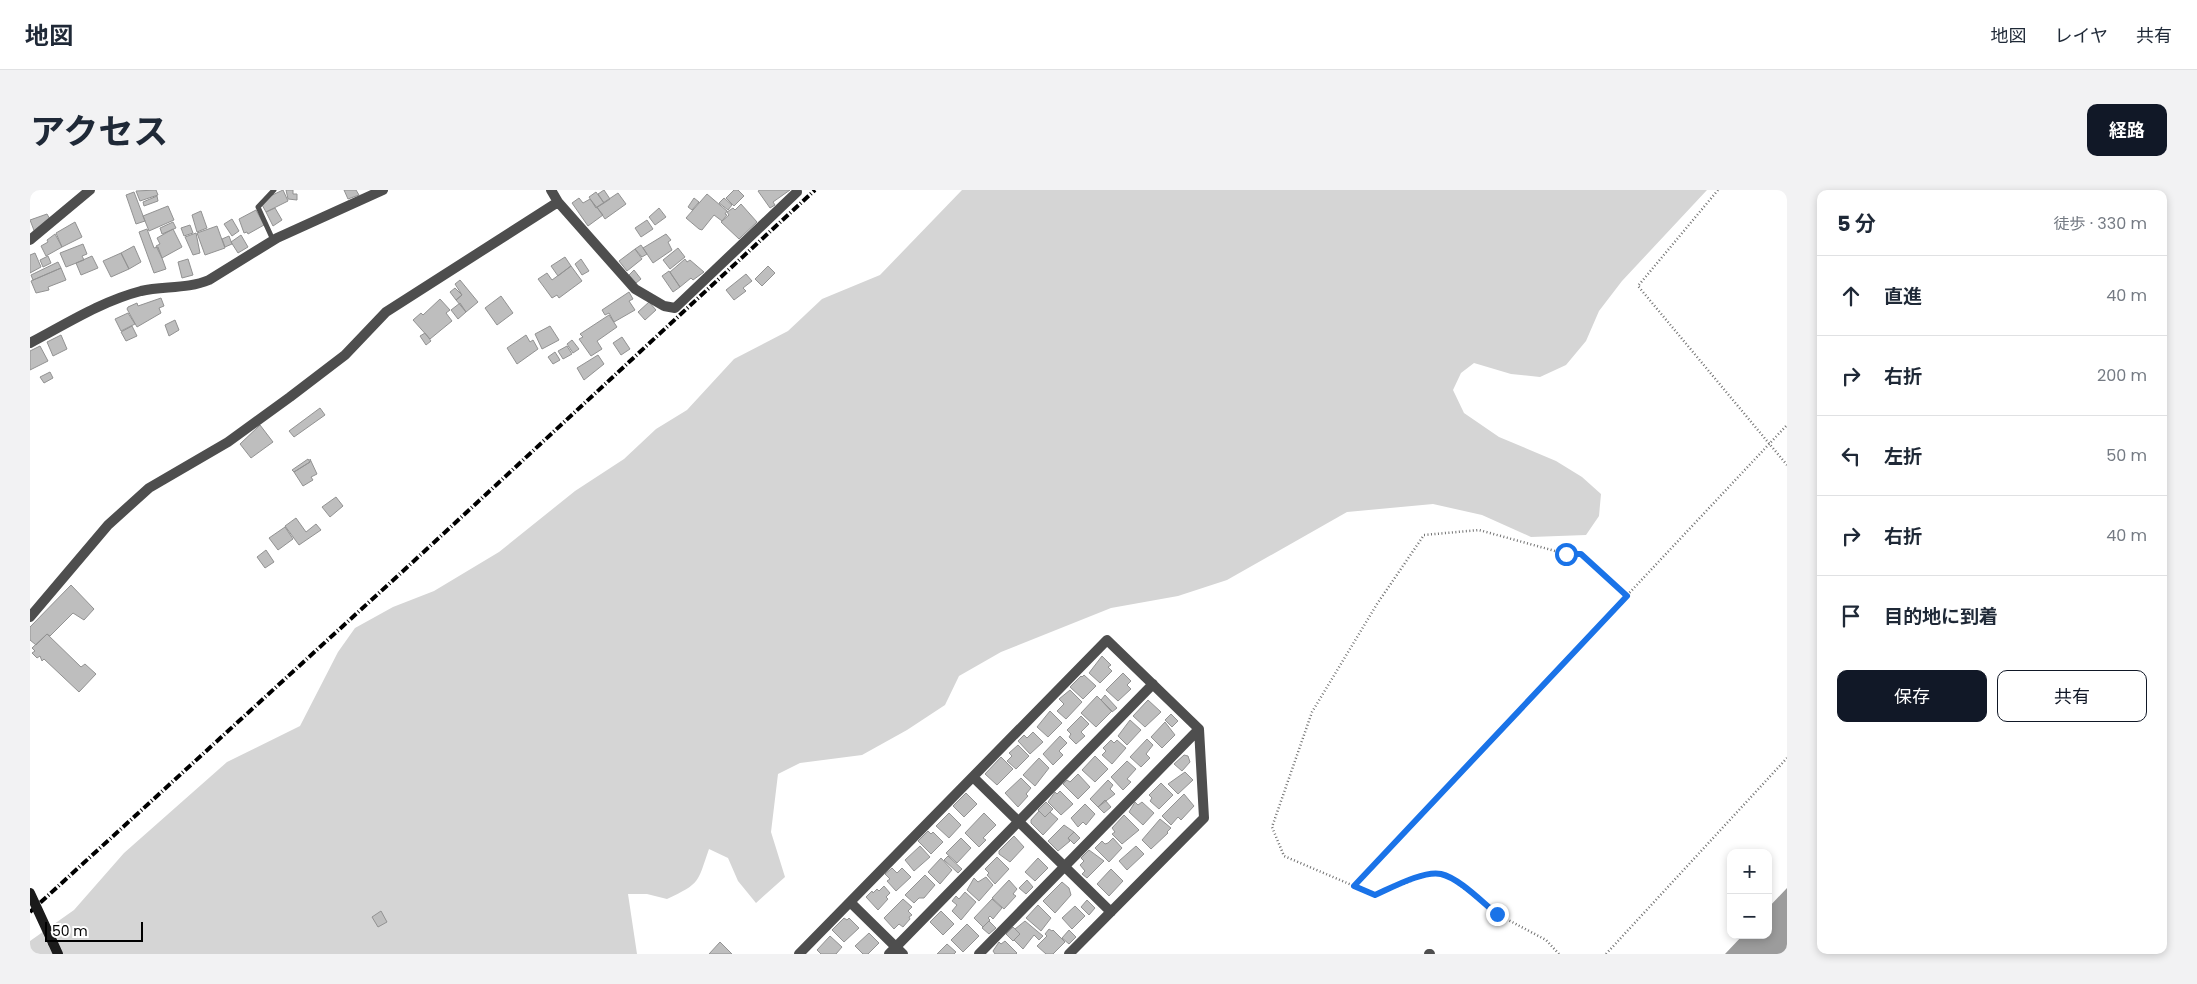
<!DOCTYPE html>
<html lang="ja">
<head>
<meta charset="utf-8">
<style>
  :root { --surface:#fff; --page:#f2f2f3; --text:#1f2937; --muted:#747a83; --line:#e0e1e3; --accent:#111827 }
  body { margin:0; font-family:Poppins,"Noto Sans JP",sans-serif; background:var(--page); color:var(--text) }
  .controls { position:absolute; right:15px; bottom:15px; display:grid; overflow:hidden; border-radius:10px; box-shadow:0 2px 8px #0003 }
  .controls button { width:45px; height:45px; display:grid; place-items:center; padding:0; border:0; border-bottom:1px solid var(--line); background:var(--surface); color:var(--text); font:25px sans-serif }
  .scale { position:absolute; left:15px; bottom:12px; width:98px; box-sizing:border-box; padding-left:5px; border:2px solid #000; border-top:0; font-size:14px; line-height:18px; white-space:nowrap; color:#000; -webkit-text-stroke:4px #fff; paint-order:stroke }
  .stop { position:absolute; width:15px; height:15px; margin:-11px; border:4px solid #1a73e8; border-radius:50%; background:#fff }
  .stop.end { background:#1a73e8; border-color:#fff; box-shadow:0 1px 5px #0008 }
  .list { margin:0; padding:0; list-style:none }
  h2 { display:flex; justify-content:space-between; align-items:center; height:65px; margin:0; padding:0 20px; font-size:21px }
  h2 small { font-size:16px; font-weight:400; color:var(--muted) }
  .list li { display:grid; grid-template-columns:32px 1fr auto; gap:15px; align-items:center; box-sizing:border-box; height:80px; padding:0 20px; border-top:1px solid var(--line) }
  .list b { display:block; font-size:19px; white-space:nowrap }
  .list em { font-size:16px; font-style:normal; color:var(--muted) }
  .actions { display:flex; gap:10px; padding:15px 20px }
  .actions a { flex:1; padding:11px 0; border:1px solid var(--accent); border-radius:10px; text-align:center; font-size:18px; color:var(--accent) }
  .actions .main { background:var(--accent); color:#fff }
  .icon { flex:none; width:28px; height:28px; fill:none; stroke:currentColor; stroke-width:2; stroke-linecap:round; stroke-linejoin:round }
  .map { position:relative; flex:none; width:1757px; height:764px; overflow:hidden; border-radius:10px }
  header { display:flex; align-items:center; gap:30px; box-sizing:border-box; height:70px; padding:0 25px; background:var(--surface); border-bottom:1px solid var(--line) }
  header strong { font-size:24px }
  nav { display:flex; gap:28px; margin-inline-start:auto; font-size:18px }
  .intro { display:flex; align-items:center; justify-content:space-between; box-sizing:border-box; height:120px; padding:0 30px }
  h1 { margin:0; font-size:35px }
  .button { padding:12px 22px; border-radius:10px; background:var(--accent); color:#fff; font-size:18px; font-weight:700 }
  main { display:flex; gap:30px; padding:0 30px }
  aside { flex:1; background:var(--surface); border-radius:10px; box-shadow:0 2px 8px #0003 }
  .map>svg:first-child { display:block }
</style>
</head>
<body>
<header>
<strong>地図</strong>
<nav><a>地図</a><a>レイヤ</a><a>共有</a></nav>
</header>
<div class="intro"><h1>アクセス</h1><a class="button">経路</a></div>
<main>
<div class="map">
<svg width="1757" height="764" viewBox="0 0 1757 764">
  <rect width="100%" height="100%" fill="#fff"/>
  <path fill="#d5d5d5" d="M932,0H1677L1592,91L1569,121L1556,151L1536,175L1510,187L1481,184L1444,173L1431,183L1423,200L1434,223L1469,247L1526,271L1552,287L1571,304L1569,326L1556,345L1501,347L1452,325L1403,314L1317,322L1197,390L1148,406L1081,418L971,462L929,486L915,515L877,540L832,565L770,573L748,584L741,642L755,687L726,713L708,691L698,668L679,659C667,693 671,693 637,709L617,704H598L607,764H0V751L44,720L94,663L197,572L270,536L308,462L325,438L363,417L404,401L469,362L545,301L594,269L626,239L657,220L704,169L758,141L792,109L850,85Z"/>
  <path fill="#9c9c9c" d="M1757,698V764H1695L1713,745H1738V718Z"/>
  <path fill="#bebebe" stroke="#929292" d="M126,0L128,5L110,11L106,1Z
    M253,0L258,11L236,22L231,13L236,8Z
    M256,0H263V4H267V10L258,9Z
    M314,0H326L329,5L318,9Z
    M574,0L580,9L574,13L568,4Z
    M704,0H708L714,6L704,16L696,8Z
    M730,0H760L743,12L745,15L740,18L728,1Z
    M104,2L115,31L106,34L96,5Z
    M566,2L574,13L566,18L559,7Z
    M588,3L596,14L575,29L567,17Z
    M677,4L697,21L695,24L697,25L692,31L684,25L672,40L669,39L656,28Z
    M127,6L128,11L114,16L113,12Z
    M549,8L553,13L560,9L573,25L558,36L542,13Z
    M664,8L669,12L662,20L658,17Z
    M694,8L702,15L698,20L689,13Z
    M711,14L727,32L709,49L691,32L699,25L697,22L703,18L705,20Z
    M138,16L144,30L119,41L113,26Z
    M245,18L252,30L243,36L236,22Z
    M629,18L636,27L625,35L619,27Z
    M226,20L234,35L218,44L217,42L214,43L209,29Z
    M171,21L177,38L167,42L162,25Z
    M17,24L21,31L5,43L0,30Z
    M202,29L209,41L202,46L194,34Z
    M617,30L623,39L611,47L605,38Z
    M45,32L52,47L32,57L26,43Z
    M143,32L146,38L132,44L130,38Z
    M160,35L163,43L154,46L151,38Z
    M187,36L195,58L175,65L167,43Z
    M117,39L124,58L128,57L136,79L124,83L109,42Z
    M143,39L152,57L132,68L126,56L130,54L127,48Z
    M166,43L170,63L163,65L155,47Z
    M25,44L32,57L16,66L11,56L18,52L17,50Z
    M636,44L641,50L638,52L642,60L623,73L613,58Z
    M211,45L218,57L208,63L201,52Z
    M199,46L202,54L195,57L192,49Z
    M53,54L57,64L52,66L54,70L36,77L30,63Z
    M611,55L617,64L612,67L605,59Z
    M104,56L111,72L99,79L91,63Z
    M648,58L655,67L640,79L633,70Z
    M605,59L612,69L597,81L589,71Z
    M5,63L11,77L0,83V65Z
    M91,63L99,79L81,87L73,71Z
    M18,66L21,73L13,77L10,70Z
    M62,66L68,78L51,85L46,73Z
    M535,67L541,76L528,86L521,76Z
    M158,69L163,85L152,88L148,72Z
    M551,69L559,81L552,85L545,74Z
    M655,69L657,72L660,70L674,82L663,90L661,88L650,97L640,82Z
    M28,72L31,78L3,90L1,85Z
    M541,76L552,91L529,108L527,105L522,108L508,89L517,83L522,90Z
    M738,76L745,83L732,96L725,89Z
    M31,78L36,90L18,97L19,100L6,103L1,91Z
    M604,80L611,89L606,93L599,85Z
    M639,81L650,97L643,102L632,86Z
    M716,84L722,91L713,98L716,101L704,110L696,100Z
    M430,90L448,112L436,122L426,110L432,105L425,94Z
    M425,98L432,105L426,110L420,102Z
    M599,102L603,109L599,111L605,120L584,132L579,123L575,125L572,120Z
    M471,106L483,123L467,135L455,118Z
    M131,108L134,116L129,118L131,123L107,137L97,119L98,117L107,113L108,116Z
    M410,109L420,120L416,123L422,131L400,149L383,130L391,123L393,125Z
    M619,112L626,120L615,130L608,122Z
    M430,113L436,122L428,129L421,120Z
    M98,123L105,134L91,141L85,129Z
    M579,125L587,137L567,151L572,159L561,166L549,149L553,147L550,144Z
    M145,130L149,140L139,146L135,135Z
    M102,136L107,146L96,151L91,142Z
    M520,136L529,150L512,159L505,144Z
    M395,143L401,151L396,155L390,146Z
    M31,145L37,159L23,166L17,152Z
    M496,145L500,152L503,150L508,159L487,174L477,158Z
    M592,147L600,159L591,165L583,153Z
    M542,150L549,159L543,163L537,154Z
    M10,156L18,171L0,180V161Z
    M537,156L542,164L533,169L528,161Z
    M525,162L530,170L523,174L518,167Z
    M568,165L574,174L554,190L547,178Z
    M20,182L23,188L14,193L10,187Z
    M290,218L295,225L264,247L259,241Z
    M230,235L243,252L221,268L210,254Z
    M278,269L280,272L264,282L262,280Z
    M280,269L287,284L281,287L283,290L273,296L264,282L280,272Z
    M306,307L313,316L300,327L292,317Z
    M266,328L276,342L286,334L291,340L269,355L255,336Z
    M255,337L263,349L248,360L239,348Z
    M236,360L244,372L235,378L227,367Z
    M41,395L64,419L54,430L43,423L20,446L17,444L6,455L0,450V437Z
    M17,444L51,477L55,474L66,484L49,502L14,469L12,471L10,466L7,468L2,463L5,461L2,458Z
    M1072,466L1081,475L1078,477L1082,481L1070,493L1059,483Z
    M1093,483L1101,491L1097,495L1101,499L1088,511L1076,500Z
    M1054,485L1066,496L1053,509L1040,497L1051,486L1052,487Z
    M1040,500L1052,512L1036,529L1027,521L1034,514L1029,509Z
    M1075,505L1087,518L1082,522L1071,510Z
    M1067,506L1082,521L1066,537L1051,523Z
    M1118,510L1131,522L1115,537L1103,526Z
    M1020,521L1032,533L1018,547L1007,537Z
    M1141,524L1148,531L1142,537L1135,530Z
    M1051,526L1059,534L1051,542L1055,546L1046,554L1039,547L1041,544L1037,540Z
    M1100,530L1111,540L1097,555L1088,546Z
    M1135,532L1145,545L1132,558L1121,547Z
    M1003,542L1013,552L1000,564L988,551L994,545L997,548Z
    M1030,546L1037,553L1029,561L1033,565L1023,575L1013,564Z
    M1117,549L1123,555L1116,564L1120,568L1111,577L1100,567Z
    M1081,550L1084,553L1087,550L1096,558L1082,574L1072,565L1076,561L1073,558Z
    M988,555L999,566L986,579L977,571L982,566L979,563Z
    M1154,565L1158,566L1160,572L1152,581L1144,574Z
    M1065,566L1078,579L1065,592L1052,580Z
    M971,567L983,579L967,595L955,584Z
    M1009,568L1019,578L1005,596L993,585Z
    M1097,571L1106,579L1097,589L1101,592L1093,600L1081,587Z
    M1155,582L1163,590L1148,604L1138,594Z
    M1048,584L1060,597L1048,609L1033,594L1037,590L1040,592Z
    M991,588L1001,598L996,604L998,606L988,617L975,603Z
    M1078,590L1083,595L1080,599L1085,604L1068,617L1060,609Z
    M1131,593L1143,605L1129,619L1120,611L1122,608L1119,605Z
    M1030,601L1043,614L1031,625L1018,612L1025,602L1027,604Z
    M936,603L947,614L934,627L923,616Z
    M1154,604L1164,616L1151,630L1148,627L1141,635L1132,626Z
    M1075,610L1081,617L1074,623L1068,617Z
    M1016,612L1023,619L1015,627L1008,620Z
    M1105,612L1108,615L1112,612L1124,623L1113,635L1099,622Z
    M1055,614L1065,624L1056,635L1053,632L1048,637L1041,628Z
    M1009,621L1015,627L1020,622L1028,629L1013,645L1001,633V630Z
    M919,623L931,635L919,648L906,636Z
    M954,623L966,635L953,648L956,650L949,657L935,643Z
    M1094,625L1109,640L1092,654L1082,644L1085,642L1082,638Z
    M1130,629L1141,638L1137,642L1138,643L1121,659L1112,650Z
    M1034,635L1044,642L1038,648L1040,651L1028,661L1018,651Z
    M898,641L901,644L903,642L913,652L901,664L888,651Z
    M1044,642L1050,648L1044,654L1038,648Z
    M984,646L994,657L980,672L969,664V661Z
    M931,648L941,658L927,673L916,663Z
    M1083,648L1092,658L1079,672L1065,658L1072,651L1075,654L1078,653Z
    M890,656L900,667L884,681L875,670Z
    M1106,656L1114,664L1097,680L1089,671Z
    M1059,660L1074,671L1057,688L1052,684L1055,681L1050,675L1054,671L1051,668Z
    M918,666L932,679L928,683L914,670Z
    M967,667L979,679L965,694L957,685L959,683L955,679Z
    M911,668L922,680L910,694L898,682Z
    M1008,668L1018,678L1005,691L995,682Z
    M862,678L867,683L872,678L881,687L866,701L857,691L860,689L855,684Z
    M1081,679L1093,691L1079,706L1067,694Z
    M895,685L905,695L894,708H889L884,713L875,705Z
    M956,687L963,695L949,711L937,700L944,688L948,692Z
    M979,690L987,699L983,704L986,706L974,719L962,708Z
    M997,690L1003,697L996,704L989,698Z
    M1032,692L1039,698L1041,705L1025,723L1013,711Z
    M854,696L860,703L856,707L858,709L848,720L836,707L842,701L843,703L847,699L849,701Z
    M935,702L946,712L931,730L922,721L927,715L922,711L926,706L929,709Z
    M873,709L882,717L878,721L882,725L879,727L880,729L873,737L869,734L864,739L854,728Z
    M962,709L972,718L963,729L960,726L958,728L960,730L953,737L944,728Z
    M1057,710L1065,718L1059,725L1051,717Z
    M1008,715L1021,728L1011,741L996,728Z
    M1045,716L1055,726L1042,739L1032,728Z
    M351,721L357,732L348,737L342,727Z
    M911,721L924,734L913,745L900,732Z
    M814,728L817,730L819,728L829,738L814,752L802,740Z
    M959,731L966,738L959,744L952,738Z
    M995,731L1013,746L1009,750L1004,745L993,759L984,750L990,744L985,739Z
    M937,734L949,746L933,762L921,750Z
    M983,737L990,744L983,751L976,744Z
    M1019,739L1022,741L1023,740L1035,752L1023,764H1016L1007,756L1017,746L1015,744Z
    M1039,740L1046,747L1039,754L1032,748Z
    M839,743L849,753L838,764H833L825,756Z
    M800,746L812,757L806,764H791L787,760Z
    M975,751L987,763L986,764H965L963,761L969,752L971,754Z
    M690,752L702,764H679Z
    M917,754L926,762L924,764H907Z"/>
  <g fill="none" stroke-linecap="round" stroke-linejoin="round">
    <path stroke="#707070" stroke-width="2.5" stroke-dasharray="1 2.5" stroke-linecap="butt" d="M1688,0L1608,96L1757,275
      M1324,696L1757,235
      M1529,764L1516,750L1467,724L1422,689L1410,683L1391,687L1345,705L1254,666L1242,637L1282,522L1347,414L1394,345L1449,340L1536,364H1551L1597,406
      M1576,764L1757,568"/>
    <path stroke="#4e4e4e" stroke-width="5" d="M243,50L228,17L244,0"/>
    <path stroke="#4e4e4e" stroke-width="10" d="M521,0L528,12L605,99L634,116L645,118L767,2
      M0,50L60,0
      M0,153C36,134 72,111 111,101C133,96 158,99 179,90L247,48L353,0
      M0,427L78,335L119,298L198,252L260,207L315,165L356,122L528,12
      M943,587L1081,722
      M820,712L1077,450L1169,539L1174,628L1039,764
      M769,764L820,712L873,764
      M859,764L1123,494
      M949,764L1169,539
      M1399,764H1400"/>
    <path stroke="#1b1b1b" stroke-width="10" d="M23,753L28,764"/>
    <path stroke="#000" stroke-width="4" stroke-dasharray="8 2.5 1 2.5" stroke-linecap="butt" d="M0,722L372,382L785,0"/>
    <path stroke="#1b1b1b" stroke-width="10" d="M0,703L23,753"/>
  </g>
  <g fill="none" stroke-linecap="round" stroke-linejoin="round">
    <path stroke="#1a73e8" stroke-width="6" d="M1467,724C1453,713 1429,688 1411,684C1394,680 1361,698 1345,705L1324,696L1597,406L1551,364H1536"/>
  </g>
</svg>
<div class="controls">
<button>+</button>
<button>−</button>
</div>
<div class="scale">50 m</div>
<div class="stop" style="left:1536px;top:364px"></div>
<div class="stop end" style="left:1467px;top:724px"></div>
</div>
<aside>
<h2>5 分<small>徒歩 · 330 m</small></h2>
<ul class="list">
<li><svg class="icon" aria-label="ahead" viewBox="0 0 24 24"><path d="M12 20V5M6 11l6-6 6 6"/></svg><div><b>直進</b></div><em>40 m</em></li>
<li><svg class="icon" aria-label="right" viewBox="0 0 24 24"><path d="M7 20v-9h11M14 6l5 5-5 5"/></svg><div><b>右折</b></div><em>200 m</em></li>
<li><svg class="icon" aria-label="left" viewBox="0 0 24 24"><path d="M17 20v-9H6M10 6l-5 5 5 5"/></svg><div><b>左折</b></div><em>50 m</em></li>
<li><svg class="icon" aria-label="right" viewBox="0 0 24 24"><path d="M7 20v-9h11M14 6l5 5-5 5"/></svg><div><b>右折</b></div><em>40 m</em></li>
<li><svg class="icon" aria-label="arrive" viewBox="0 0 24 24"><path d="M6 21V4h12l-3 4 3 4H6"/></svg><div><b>目的地に到着</b></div></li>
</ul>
<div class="actions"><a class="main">保存</a><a>共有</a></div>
</aside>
</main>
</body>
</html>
